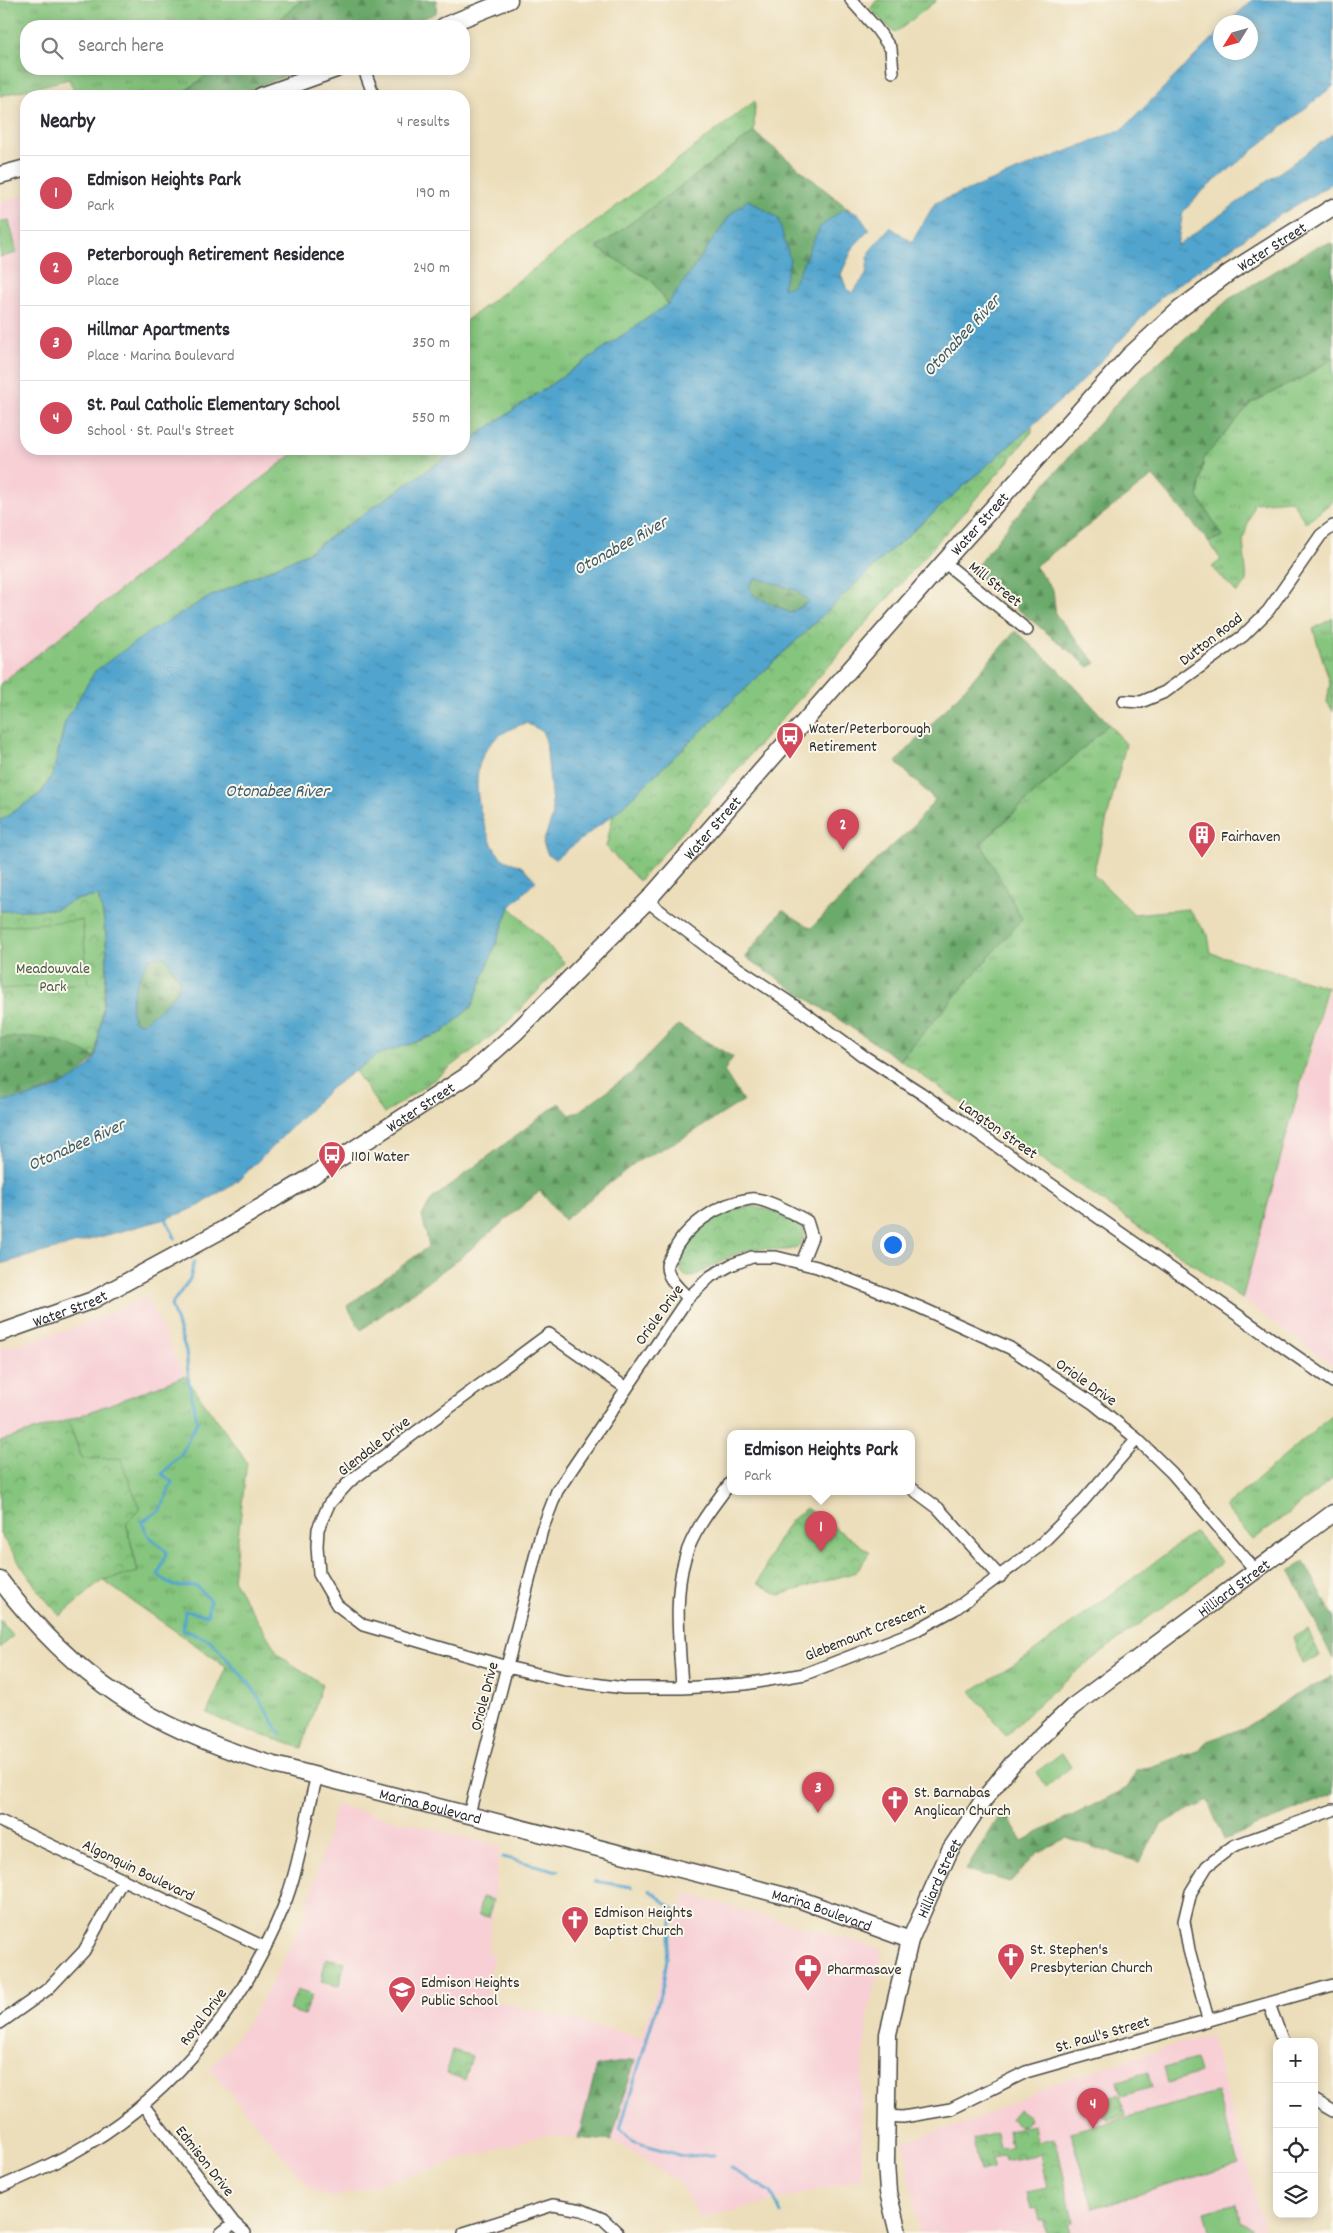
<!DOCTYPE html>
<html lang="en">
<head>
<meta charset="utf-8">
<style>
  :root { --surface:#fff; --page:#f2f2f3; --text:#2b2b33; --muted:#7c7c81; --line:#e1e1e2; --accent:#d1495b }
  body { margin:0; font-family:Dekko,sans-serif; background:var(--page); color:var(--text) }
  .controls { position:absolute; right:15px; bottom:15px; display:grid; overflow:hidden; border-radius:10px; box-shadow:0 2px 12px #0003 }
  .controls button { width:45px; height:45px; display:grid; place-items:center; padding:0; border:0; border-bottom:1px solid var(--line); background:var(--surface); color:var(--text); font:25px sans-serif }
  .compass { position:absolute; left:1213px; top:15px; width:45px; height:45px; border-radius:50%; background:var(--surface); box-shadow:0 2px 12px #0003; rotate:233deg }
  .you { position:absolute; left:892px; top:1244px; width:18px; height:18px; margin:-12px; border:4px solid #fff; border-radius:50%; background:#1a73e8; box-shadow:0 0 0 8px #1a73e833 }
  .badge { display:grid; place-items:center; width:32px; height:32px; border-radius:50%; background:var(--accent); color:#fff; font-size:16px; font-weight:700 }
  .pin { position:absolute; translate:-50% -41px; filter:drop-shadow(0 1px 2px #0008) }
  .pin::after { content:''; position:absolute; top:26px; width:18px; height:15px; background:inherit; clip-path:polygon(0 0,100% 0,50% 100%) }
  .popup { position:absolute; left:727px; top:1430px; width:188px; height:65px; box-sizing:border-box; display:grid; place-content:center; border-radius:10px; background:var(--surface); filter:drop-shadow(0 1px 4px #0005); font-size:16px; white-space:nowrap; color:var(--muted) }
  .popup b { font-size:19px; color:var(--text) }
  .popup::after { content:''; position:absolute; left:50%; top:100%; margin-left:-10px; border:10px solid transparent; border-top-color:var(--surface) }
  .list { margin:0; padding:0; list-style:none }
  h2 { display:flex; justify-content:space-between; align-items:center; height:65px; margin:0; padding:0 20px; font-size:21px }
  h2 small { font-size:16px; font-weight:400; color:var(--muted) }
  .list li { display:grid; grid-template-columns:32px 1fr auto; gap:15px; align-items:center; box-sizing:border-box; height:75px; padding:0 20px; border-top:1px solid var(--line) }
  .list b { display:block; font-size:19px; white-space:nowrap }
  .list p { margin:0; font-size:16px; white-space:nowrap; color:var(--muted) }
  .list em { font-size:16px; font-style:normal; color:var(--muted) }
  .icon { flex:none; width:28px; height:28px; fill:none; stroke:currentColor; stroke-width:2; stroke-linecap:round; stroke-linejoin:round }
  .map { position:relative; flex:none; width:1333px; height:2233px; overflow:hidden }
  .search { position:absolute; background:var(--surface); box-shadow:0 2px 12px #0003; left:20px; top:20px; width:450px; height:55px; display:flex; align-items:center; gap:12px; box-sizing:border-box; padding:0 18px; border-radius:20px; color:var(--muted); font-size:19px }
  .panel { position:absolute; background:var(--surface); box-shadow:0 2px 12px #0003; left:20px; top:90px; width:450px; height:365px; border-radius:20px }
  .map>svg:first-child { display:block }
</style>
</head>
<body>
<div class="map">
<svg width="1333" height="2233" viewBox="0 0 1333 2233">
  <defs>
    <pattern id="grass-tufts" width="24" height="20" patternUnits="userSpaceOnUse" patternTransform="scale(1.25)"><rect width="24" height="20" fill="#85c57d"/><path d="M3 7l-1-3M5 7V3M7 7l1-3M15 17l-1-3M17 17v-4M19 17l1-3" fill="none" stroke="#6da067"/></pattern>
    <pattern id="forest-firs" width="22" height="20" patternUnits="userSpaceOnUse" patternTransform="scale(1.25)"><rect width="22" height="20" fill="#6caa6c"/><path d="M5 1l3.5 6h-7zM16 11l3.5 6h-7z" fill="#598b59"/></pattern>
    <pattern id="park-crowns" width="20" height="18" patternUnits="userSpaceOnUse" patternTransform="scale(1.25)"><rect width="20" height="18" fill="#85c57d"/><path d="M2 6a3 3 0 1 1 6 0M12 15a3 3 0 1 1 6 0" fill="none" stroke="#6da067"/></pattern>
    <pattern id="garden-furrows" width="10" height="10" patternUnits="userSpaceOnUse" patternTransform="scale(1.25)"><rect width="10" height="10" fill="#85c57d"/><path d="M-1 1l2-2M0 10L10 0M9 11l2-2" fill="none" stroke="#6da067"/></pattern>
    <pattern id="water-ripples" width="26" height="14" patternUnits="userSpaceOnUse" patternTransform="scale(1.25)"><rect width="26" height="14" fill="#51a4cd"/><path d="M2 4q2-2 4 0t4 0M15 11q2-2 4 0t4 0" fill="none" stroke="#4386a7"/></pattern>
  </defs>
  <rect width="100%" height="100%" fill="#fbf7ec"/>
  <filter id="ink" filterUnits="userSpaceOnUse"><feTurbulence type="fractalNoise" baseFrequency=".02" numOctaves="2"/><feDisplacementMap in="SourceGraphic" scale="10" xChannelSelector="R" yChannelSelector="G"/><feConvolveMatrix kernelMatrix="1 2 1 2 8 2 1 2 1" color-interpolation-filters="sRGB"/></filter>
  <filter id="wash" filterUnits="userSpaceOnUse"><feTurbulence type="fractalNoise" baseFrequency=".0096" numOctaves="4" result="noise"/><feDisplacementMap in="SourceGraphic" scale="20" xChannelSelector="R" yChannelSelector="G"/><feGaussianBlur stdDeviation="1.12" result="paint"/><feColorMatrix in="noise" values="0 0 0 0 0 0 0 0 0 0 0 0 0 0 0 0 0 1.4 0 .05"/><feComposite in="paint" operator="in"/></filter>
  <g filter="url(#wash)">
    <rect width="100%" height="100%" fill="#ecdeba"/>
    <path fill="#f7cfd5" d="M26,194V449H299L0,684V202Z
      M1333,973V1366L1242,1299Z
      M147,1297L185,1376L75,1418L0,1441V1349L70,1329Z
      M336,1805L500,1846L488,1952L493,1954L488,1999L642,2037L686,1894L883,1949L868,2014L861,2091L862,2179L701,2219L680,2184L633,2152L611,2141L543,2135L333,2198L310,2188L210,2069L243,2030L271,1985L304,1918Z
      M1210,2034L1266,2233H919L903,2141L973,2121L1051,2084Z"/>
    <path fill="url(#grass-tufts)" stroke="#587854" d="M0,0H302L272,26H26V69H215L188,89L185,96H76L69,79L0,96Z
      M877,0H937L895,33L870,9Z
      M755,101L754,132L597,248L652,281L668,304L464,444V322Z
      M1333,358V501L1306,523L1291,500L1254,503L1243,540L1247,582L1237,593L1212,567L1221,560L1209,542L1223,536L1198,497L1204,458L1251,403L1313,372Z
      M299,449H458L307,553L207,598L65,722L53,774L41,793L0,821V684Z
      M1333,618V711L1327,702L1330,683L1313,629Z
      M1109,724L1126,744L1093,874L1134,914L1188,909L1208,935L1211,953L1327,987L1242,1299L900,1060L1021,919L981,844Z
      M510,907L565,963L503,1027L435,1079L384,1114L355,1071L377,1055L442,1033L472,1006Z
      M185,1376L247,1462L233,1580L279,1655L322,1684L302,1748L239,1728L207,1713L227,1667L102,1580L138,1571L126,1523L82,1459L68,1420Z
      M1333,1415V1479L1253,1540L1225,1507Z
      M1195,1532L1222,1562C1150,1620 1069,1668 1006,1736L971,1691L1024,1659Z"/>
    <path fill="url(#forest-firs)" stroke="#4c6a4c" d="M302,0H437L436,13L405,26H272Z
      M215,69H302L236,96H185L188,89Z
      M754,132L850,210L843,209L794,283L789,288H782L778,218L749,200L731,214L668,304L652,281L597,248Z
      M1333,243V358L1313,372L1251,403L1204,458L1198,497L1223,536L1209,542L1153,476L1035,566L1053,590L1056,615L1096,663L1089,667L972,572L1012,521L1132,386L1229,299L1317,246Z
      M756,578L796,590L809,602L790,613L753,595L749,586Z
      M1015,631L1064,675L1109,724L981,843L1022,919L900,1060L745,957L782,910L811,928L848,892L876,860L908,832L935,800L896,762L959,695Z
      M161,956L168,959L175,974L179,977C183,994 157,1010 145,1021L143,1023L135,1022C125,1003 140,974 150,958Z
      M678,1025L733,1057L724,1071L743,1101L687,1136L636,1162L564,1220L540,1191L460,1258L361,1330L347,1306L429,1246L422,1216L432,1199L559,1103L570,1115L579,1111L629,1075Z
      M40,1037L68,1043L95,1057L73,1080L23,1099L0,1101V1038Z
      M1304,1561L1333,1616V1659L1290,1571Z
      M1333,1676V1794L1224,1840L1208,1801L1161,1824L1139,1862L1066,1838L1037,1853L1010,1882L966,1870L1004,1809L1022,1841L1127,1788L1137,1771L1198,1751L1207,1741L1244,1728L1291,1698Z
      M635,2060L611,2141L578,2138L597,2066Z"/>
    <path fill="url(#park-crowns)" stroke="#587854" d="M1032,426V432L1001,470L639,881L606,847L613,815L886,555Z
      M98,895C114,948 104,1004 95,1057C63,1041 37,1033 0,1038V911L56,909L74,900Z
      M752,1206C771,1210 790,1215 804,1228C804,1260 778,1247 757,1249C751,1249 744,1252 739,1253C727,1257 697,1276 690,1277C685,1277 683,1274 681,1271C678,1253 700,1227 715,1217C725,1210 740,1208 752,1206Z
      M68,1420L82,1459L120,1458L140,1509L126,1523L138,1572L103,1580L60,1616L40,1593L0,1534V1441Z
      M806,1508L870,1552L856,1572L779,1595L758,1583L772,1551L790,1521Z
      M0,1620L13,1636L0,1648Z
      M482,1897L493,1900L489,1917L478,1915Z
      M326,1958L345,1962L339,1986L321,1982Z
      M297,1990L312,1995L304,2015L289,2010Z
      M452,2050L472,2056L465,2080L446,2073Z
      M1120,2095L1125,2115L1108,2119L1099,2113L1096,2101Z
      M1019,2109L1029,2116L1030,2120L1024,2125L1019,2126L1011,2119Z
      M1034,2125L1037,2142L1054,2138L1058,2149L1073,2222L1068,2225L1070,2233H1046L1044,2220H1040L1037,2208L1031,2209L1027,2192L1047,2188L1040,2154L1005,2161L1004,2156L992,2159L993,2169L979,2172L973,2139L997,2133L1000,2148L1011,2147L1008,2130Z"/>
    <path fill="url(#garden-furrows)" stroke="#587854" d="M1308,1629L1320,1657L1302,1663L1293,1637Z"/>
    <path fill="#85c57d" stroke="#587854" d="M9,220L17,253L0,257V222Z
      M82,920L88,983L0,989V927Z
      M1062,1753L1071,1767L1046,1787L1036,1772Z
      M1195,2059L1199,2073L1168,2083L1164,2068Z
      M1148,2072L1152,2087L1122,2096L1118,2081Z
      M1217,2093L1238,2164L1093,2208L1070,2132Z
      M1237,2203L1240,2223L1253,2228L1252,2233H1211L1205,2212Z"/>
    <path fill="url(#water-ripples)" stroke="#3e687c" fill-rule="evenodd" d="M1252,0H1333V86L1201,192L1183,212L1177,246L1333,134V183L1268,222L1163,295L1079,384L886,555L613,815L555,859L548,855L543,843L553,815L546,741L542,731L526,723C476,738 470,775 483,820C487,832 492,849 502,858C506,862 514,863 519,865C526,869 531,876 536,881L510,907L472,1006L442,1033L377,1055L331,1088L240,1179L199,1206L166,1219L0,1264V1101C32,1098 76,1087 95,1058C98,1052 98,1039 99,1032C107,988 112,939 98,896L74,900L56,909L0,911V821L41,793L53,774L65,722L95,671L149,632L207,598L307,553L458,449H464V444L668,304L731,214L748,200L778,218L790,260L783,288L789,287L794,283L820,227L843,209L858,213L869,230L854,246L841,274L846,287L852,293L866,275L869,252L890,227L912,242L935,203L1123,129L1220,31V52H1250V22H1229ZM756,578L796,590L809,602L790,613L753,595L749,586ZM161,956L168,959L175,974L179,977C183,994 157,1010 145,1021L143,1023L135,1022C124,1003 140,974 150,958Z"/>
    <g fill="none" stroke-linecap="round" stroke-linejoin="round">
      <path stroke="#51a4cd" stroke-width="3" d="M166,1219L175,1238
        M194,1262L190,1279L171,1305L186,1351L189,1383L197,1421L182,1453L162,1474L172,1482L161,1509L142,1522L148,1535L167,1552L158,1575L174,1586H197L210,1601L207,1615L185,1611L183,1630L210,1640L252,1687L281,1735
        M503,1857L558,1871
        M595,1881L632,1887
        M649,1890L674,1909L663,1985L620,2129L632,2141L683,2156L714,2155
        M730,2168L771,2192L781,2214"/>
    </g>
  </g>
  <g filter="url(#ink)">
    <g fill="none" stroke-linecap="round" stroke-linejoin="round">
      <defs>
        <path id="street" d="M851,0L876,28L891,49L893,72
          M364,69L374,96
          M944,562L1027,630
          M1124,701L1141,702L1165,692L1243,636L1268,611L1321,535L1333,526
          M647,901L718,955L795,1006L862,1055L921,1093L1333,1382
          M688,1298C680,1289 667,1279 667,1266C667,1263 670,1258 672,1255C684,1227 718,1203 750,1199C764,1197 794,1214 807,1221L812,1237L802,1262
          M626,1388L549,1334L350,1481L329,1504L318,1529L317,1546L319,1574L337,1605L363,1625L507,1667L563,1680L624,1688H682L745,1684L805,1674L913,1632L955,1609L1037,1548L1077,1508L1137,1439
          M911,1488L938,1508L1000,1577
          M682,1688C680,1646 673,1598 685,1558C693,1530 714,1505 731,1482
          M469,1814L542,1530L557,1491L688,1298L711,1276L731,1265L752,1257H776L817,1267L919,1307L1010,1348L1094,1404L1137,1439L1172,1473L1256,1571
          M0,1821L264,1947
          M1269,2004L1283,2042
          M1208,2019L1189,1950L1184,1921L1191,1892L1207,1866L1233,1846L1333,1810
          M0,2023L48,1989L84,1951L123,1879
          M1314,2100L1333,2111
          M143,2105L234,2223L245,2233
          M885,2116L903,2117L951,2109L1026,2072L1333,1985
          M0,2187C30,2174 60,2161 88,2144C177,2090 244,2004 283,1908C300,1866 305,1819 317,1776
          M221,2233L234,2223
          M464,2233L553,2205L582,2210L603,2219L618,2233"/>
        <g id="secondary">
          <path d="M444,26L509,0"/>
          <path d="M261,96L336,69"/>
          <path d="M0,175L26,168"/>
          <path id="s1" d="M0,1333L93,1300L222,1230L311,1177L468,1075L515,1033L647,901L944,562L1128,357L1180,309L1230,272L1333,207"/>
          <path id="s2" d="M0,1580C74,1680 156,1730 274,1765L801,1900L910,1940"/>
          <path id="s3" d="M898,2233L888,2192L886,2163L888,2034L910,1940L950,1850L982,1802L1012,1764L1072,1707L1333,1513"/>
        </g>
      </defs>
      <use href="#street" stroke="#484640" stroke-width="14"/>
      <use href="#secondary" stroke="#484640" stroke-width="19"/>
      <use href="#street" stroke="#fff" stroke-width="11"/>
      <use href="#secondary" stroke="#fff" stroke-width="16"/>
    </g>
  </g>
  <defs>
    <symbol id="bus-pin" viewBox="-11 -11 22 30"><path d="M0 17L-7.5 6A9.5 9.5 0 1 1 7.5 6Z" fill="#d1495b" stroke="#fbf7ec"/><path d="M-5-6H5V4H4V6H2V4H-2V6H-4V4H-5ZM-3.5-4V0h7V-4ZM-3.5 1.2v1.5H-2V1.2ZM2 1.2v1.5H3.5V1.2Z" fill="#fff"/></symbol>
    <symbol id="building-pin" viewBox="-11 -11 22 30"><path d="M0 17L-7.5 6A9.5 9.5 0 1 1 7.5 6Z" fill="#d1495b" stroke="#fbf7ec"/><path d="M-4-6H4V6H1V3H-1V6H-4ZM-2.5-4.3h1.7v1.8h-1.7ZM.8-4.3h1.7v1.8H.8ZM-2.5-1h1.7V.8h-1.7ZM.8-1h1.7V.8H.8Z" fill="#fff"/></symbol>
    <symbol id="church-pin" viewBox="-11 -11 22 30"><path d="M0 17L-7.5 6A9.5 9.5 0 1 1 7.5 6Z" fill="#d1495b" stroke="#fbf7ec"/><path d="M-1.2-6h2.4v3.5h3.3v2.4h-3.3V6h-2.4V-.1h-3.3v-2.4h3.3Z" fill="#fff"/></symbol>
    <symbol id="pharmacy-pin" viewBox="-11 -11 22 30"><path d="M0 17L-7.5 6A9.5 9.5 0 1 1 7.5 6Z" fill="#d1495b" stroke="#fbf7ec"/><path d="M-2-6h4v4h4v4h-4v4h-4v-4h-4v-4h4Z" fill="#fff"/></symbol>
    <symbol id="school-pin" viewBox="-11 -11 22 30"><path d="M0 17L-7.5 6A9.5 9.5 0 1 1 7.5 6Z" fill="#d1495b" stroke="#fbf7ec"/><path d="M0-5L7-2L0 1L-7-2ZM-4 1L0 2.5L4 1V4Q0 6-4 4Z" fill="#fff"/></symbol>
  </defs>
  <g fill-rule="evenodd">
    <use href="#bus-pin" x="774" y="720" width="32" height="43"/>
    <use href="#building-pin" x="1186" y="819" width="32" height="43"/>
    <use href="#bus-pin" x="316" y="1139" width="32" height="43"/>
    <use href="#church-pin" x="879" y="1784" width="32" height="43"/>
    <use href="#church-pin" x="559" y="1904" width="32" height="43"/>
    <use href="#church-pin" x="995" y="1941" width="32" height="43"/>
    <use href="#pharmacy-pin" x="792" y="1952" width="32" height="43"/>
    <use href="#school-pin" x="386" y="1974" width="32" height="43"/>
  </g>
  <g text-anchor="middle" stroke-width="4" stroke-linejoin="round" paint-order="stroke">
    <g font-size="16" fill="#2b2b2b" stroke="#fbf7ec">
      <text dy="6" stroke="none"><textPath href="#s1" startOffset="1694">Water Street</textPath></text>
      <text dy="6" stroke="none"><textPath href="#s1" startOffset="1289">Water Street</textPath></text>
      <text transform="translate(996 583) rotate(39)" y="6">Mill Street</text>
      <text transform="translate(1210 638) rotate(-38)" y="6">Dutton Road</text>
      <text dy="6" stroke="none"><textPath href="#s1" startOffset="884">Water Street</textPath></text>
      <text dy="6" stroke="none"><textPath href="#s1" startOffset="479">Water Street</textPath></text>
      <text transform="translate(999 1128) rotate(35)" y="6">Langton Street</text>
      <text dy="6" stroke="none"><textPath href="#s1" startOffset="74">Water Street</textPath></text>
      <text transform="translate(658 1314) rotate(-54)" y="6">Oriole Drive</text>
      <text transform="translate(1087 1381) rotate(35)" y="6">Oriole Drive</text>
      <text transform="translate(373 1445) rotate(-38)" y="6">Glendale Drive</text>
      <text dy="6" stroke="none"><textPath href="#s3" startOffset="785">Hilliard Street</textPath></text>
      <text transform="translate(865 1631) rotate(-22)" y="6">Glebemount Crescent</text>
      <text transform="translate(483 1696) rotate(-75)" y="6">Oriole Drive</text>
      <text dy="6" stroke="none"><textPath href="#s2" startOffset="499">Marina Boulevard</textPath></text>
      <text transform="translate(139 1869) rotate(26)" y="6">Algonquin Boulevard</text>
      <text dy="6" stroke="none"><textPath href="#s3" startOffset="365">Hilliard Street</textPath></text>
      <text dy="6" stroke="none"><textPath href="#s2" startOffset="904">Marina Boulevard</textPath></text>
      <text transform="translate(202 2016) rotate(-53)" y="6">Royal Drive</text>
      <text transform="translate(1102 2033) rotate(-16)" y="6">St. Paul's Street</text>
      <text transform="translate(206 2160) rotate(52)" y="6">Edmison Drive</text>
    </g>
    <g font-size="16" fill="#2b2b2b" stroke="#fbf7ec" text-anchor="start">
      <text x="809" y="733">Water/Peterborough<tspan x="809" dy="18">Retirement</tspan></text>
      <text x="1221" y="841">Fairhaven</text>
      <text x="351" y="1161">1101 Water</text>
      <text x="914" y="1797">St. Barnabas<tspan x="914" dy="18">Anglican Church</tspan></text>
      <text x="594" y="1917">Edmison Heights<tspan x="594" dy="18">Baptist Church</tspan></text>
      <text x="1030" y="1954">St. Stephen's<tspan x="1030" dy="18">Presbyterian Church</tspan></text>
      <text x="827" y="1974">Pharmasave</text>
      <text x="421" y="1987">Edmison Heights<tspan x="421" dy="18">Public School</tspan></text>
    </g>
    <g font-size="16" fill="#465944" stroke="#fbf7ec">
      <text x="53" y="973">Meadowvale<tspan x="53" dy="18">Park</tspan></text>
    </g>
    <g font-size="18" font-style="italic" fill="#3a5b6c" stroke="#fbf7ec">
      <text transform="translate(961 335) rotate(-47)" y="6">Otonabee River</text>
      <text transform="translate(620 545) rotate(-29)" y="6">Otonabee River</text>
      <text x="277" y="796">Otonabee River</text>
      <text transform="translate(76 1144) rotate(-24)" y="6">Otonabee River</text>
    </g>
  </g>
</svg>
<div class="controls">
<button>+</button>
<button>−</button>
<button><svg class="icon" aria-label="locate" viewBox="0 0 24 24"><circle cx="12" cy="12" r="6"/><path d="M12 2v4M12 18v4M2 12h4M18 12h4"/></svg></button>
<button><svg class="icon" aria-label="layers" viewBox="0 0 24 24"><path d="M12 4l9 5-9 5-9-5zM3 14l9 5 9-5"/></svg></button>
</div>
<svg class="compass" viewBox="-18 -18 36 36"><path d="M0-13l5 13h-10z" fill="#e53935"/><path d="M0 13l5-13h-10z" fill="#7c7c81"/></svg>
<div class="you"></div>
<div class="pin badge" style="left:821px;top:1552px">1</div>
<div class="popup"><b>Edmison Heights Park</b>Park</div>
<div class="pin badge" style="left:843px;top:850px">2</div>
<div class="pin badge" style="left:818px;top:1813px">3</div>
<div class="pin badge" style="left:1093px;top:2129px">4</div>
<div class="search"><svg class="icon" aria-label="search" viewBox="0 0 24 24"><circle cx="10" cy="10" r="6"/><path d="M15 15l6 6"/></svg>Search here</div>
<section class="panel">
<h2>Nearby<small>4 results</small></h2>
<ul class="list">
<li><span class="badge">1</span><div><b>Edmison Heights Park</b><p>Park</p></div><em>190 m</em></li>
<li><span class="badge">2</span><div><b>Peterborough Retirement Residence</b><p>Place</p></div><em>240 m</em></li>
<li><span class="badge">3</span><div><b>Hillmar Apartments</b><p>Place · Marina Boulevard</p></div><em>350 m</em></li>
<li><span class="badge">4</span><div><b>St. Paul Catholic Elementary School</b><p>School · St. Paul's Street</p></div><em>550 m</em></li>
</ul>
</section>
</div>
</body>
</html>
